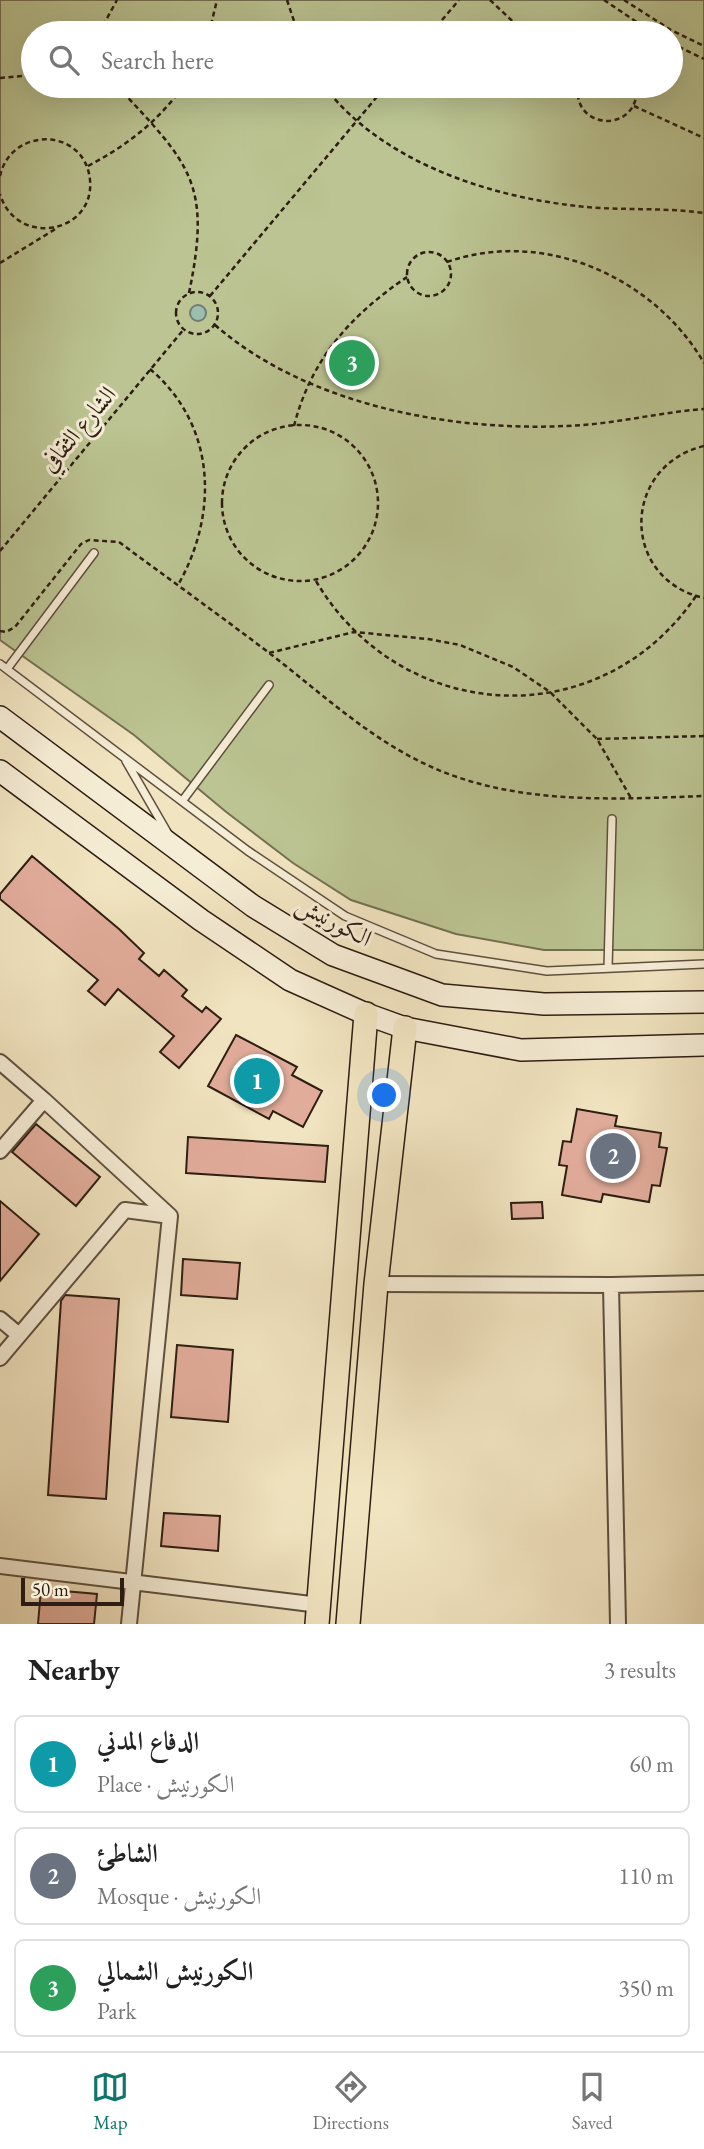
<!DOCTYPE html>
<html lang="en">
<head>
<meta charset="utf-8">
<style>
  :root { --surface:#fff; --page:#f2f2f2; --text:#222; --muted:#767676; --line:#e0e0e0; --accent:#0f766e }
  body { margin:0; font-family:"EB Garamond",Amiri,serif; background:var(--page); color:var(--text) }
  .scale { position:absolute; left:21px; bottom:18px; width:103px; box-sizing:border-box; padding-left:7px; border:4px solid #2d1d12; border-top:0; font-size:19px; line-height:24px; white-space:nowrap; color:#2d1d12; -webkit-text-stroke:5px #f6edd6; paint-order:stroke }
  .you { position:absolute; left:385px; top:1096px; width:24px; height:24px; margin:-18px; border:5px solid #fff; border-radius:50%; background:#1a73e8; box-shadow:0 0 0 10px #1a73e833 }
  .badge { display:grid; place-items:center; width:46px; height:46px; border-radius:50%; background:var(--accent); color:#fff; font-size:23px; font-weight:700 }
  .pin { position:absolute; translate:-50% -50%; border:4px solid #fff; box-shadow:0 2px 7px #0006 }
  .list { margin:0; padding:0; list-style:none }
  h2 { display:flex; justify-content:space-between; align-items:center; height:91px; margin:0; padding:0 28px; font-size:30px }
  h2 small { font-size:23px; font-weight:400; color:var(--muted) }
  .list li { display:grid; grid-template-columns:46px 1fr auto; gap:21px; align-items:center; box-sizing:border-box; height:98px; margin:0 14px 14px; padding:0 14px; border:2px solid var(--line); border-radius:10px }
  .list b { display:block; font-size:26px; white-space:nowrap }
  .list p { margin:0; font-size:23px; white-space:nowrap; color:var(--muted) }
  .list em { font-size:23px; font-style:normal; color:var(--muted) }
  .icon { flex:none; width:38px; height:38px; fill:none; stroke:currentColor; stroke-width:2; stroke-linecap:round; stroke-linejoin:round }
  .map { position:relative; flex:none; width:704px; height:1624px; overflow:hidden }
  .search { position:absolute; background:var(--surface); box-shadow:0 7px 28px #0002; left:21px; right:21px; top:21px; height:77px; display:flex; align-items:center; gap:18px; box-sizing:border-box; padding:0 24px; border-radius:38px; color:var(--muted); font-size:26px }
  .sheet { height:427px; background:var(--surface) }
  nav { display:flex; justify-content:space-around; align-items:center; box-sizing:border-box; height:98px; border-top:2px solid var(--line); background:var(--surface); font-size:19px; color:var(--muted) }
  nav a { display:grid; justify-items:center; gap:4px }
  nav .on { color:var(--accent) }
  .map>svg:first-child { display:block }
</style>
</head>
<body>
<div class="map">
<svg width="704" height="1624" viewBox="0 0 704 1624">
  <rect width="100%" height="100%" fill="#f1e4c0"/>
  <filter id="stains"><feTurbulence type="fractalNoise" baseFrequency=".00286" numOctaves="4"/><feColorMatrix values="0 0 0 0 .2 0 0 0 0 .09 0 0 0 0 .02 0 0 0 .5 -.17"/></filter>
  <radialGradient id="worn" r=".72"><stop offset=".6" stop-color="#630" stop-opacity="0"/><stop offset="1" stop-color="#630" stop-opacity=".3"/></radialGradient>
  <path fill="#bbc492" stroke="#747052" stroke-width="2" fill-rule="evenodd" d="M0,0H704V950H544L456,934L351,900L293,863L225,811L134,735L0,640ZM33,33H671V86H33Z"/>
  <path fill="#9bbfae" stroke="#6f7e70" stroke-width="2" d="M190 313a8 8 0 1 1 16 0a8 8 0 1 1-16 0Z"/>
  <path fill="#e1ac9a" stroke="#2d1d12" stroke-width="2" d="M32,856L119,929L144,953L139,959L159,976L164,970L187,990L182,996L202,1012L206,1007L221,1019L179,1068L160,1052L174,1036L118,989L105,1005L88,991L98,980L0,899V894Z
    M236,1035L297,1067L292,1075L322,1091L303,1127L273,1111L269,1119L208,1086Z
    M577,1109L617,1116L615,1126L661,1133L659,1147L667,1148L660,1186L652,1185L649,1202L603,1194L601,1202L562,1195L567,1166L559,1165L563,1141L571,1142Z
    M36,1124L100,1177L76,1206L12,1152Z
    M188,1137L328,1146L325,1182L186,1173Z
    M0,1201L39,1234L0,1281Z
    M542,1202L543,1218L512,1219L511,1203Z
    M183,1259L240,1263L237,1299L181,1295Z
    M65,1295L119,1299L106,1499L48,1495L61,1301Z
    M177,1345L233,1350L228,1422L171,1417Z
    M164,1513L220,1516L218,1551L161,1546Z
    M41,1589L97,1594L94,1624H38Z"/>
  <g fill="none" stroke-linecap="round" stroke-linejoin="round">
    <defs>
      <path id="service" d="M0,664L248,851L345,916L436,954L547,971L704,964
        M7,669L94,553
        M126,761L167,832
        M183,800L269,685
        M608,968L612,819"/>
      <path id="minor" d="M0,1062L44,1100L0,1151
        M44,1100L170,1216
        M376,1284L611,1285L618,1624
        M611,1285L704,1283
        M0,1319L19,1335
        M0,1358L125,1210L170,1216L129,1624
        M0,1566L319,1605"/>
      <path id="secondary" d="M0,717L253,906L333,955L442,995L544,1004L704,1002
        M0,771L201,920L290,980L366,1014L405,1028L521,1050L704,1045"/>
      <path id="primary" d="M317,1624L366,1014
        M348,1624L376,1284L405,1028"/>
    </defs>
    <use href="#service" stroke="#5e4f3e" stroke-width="10"/>
    <use href="#minor" stroke="#5e4f3e" stroke-width="18"/>
    <use href="#secondary" stroke="#2d1d12" stroke-width="24"/>
    <use href="#primary" stroke="#2d1d12" stroke-width="26"/>
    <path stroke="#2d1d12" stroke-width="2.5" stroke-dasharray="5 3.5" stroke-linecap="butt" d="M287,0L298,33
      M490,0L525,33
      M604,0L653,33
      M624,0L671,30L704,46
      M99,33L117,0
      M209,33L217,0
      M431,33L459,0
      M671,43L704,59
      M0,78L33,75
      M117,86C190,164 212,183 189,293
      M324,86C381,161 486,196 577,206C619,211 662,207 704,213
      M578,86C572,130 639,135 637,86
      M634,106L704,138
      M88,166C126,146 159,121 183,86
      M0,176C11,126 85,127 90,180C95,234 16,248 0,194
      M407 274a22 22 0 1 1 44 0a22 22 0 1 1-44 0Z
      M447,262C544,228 654,277 704,363
      M0,263L57,228
      M176 313a21 21 0 1 1 42 0a21 21 0 1 1-42 0Z
      M210,296L386,86
      M215,325C309,407 460,434 582,425C623,422 663,412 704,409
      M150,369C216,425 219,513 178,585
      M222 503a78 78 0 1 1 156 0a78 78 0 1 1-156 0Z
      M294,426C311,359 351,315 407,277
      M704,446C621,466 620,579 704,598
      M0,551L184,329
      M316,581C401,725 600,737 696,596
      M0,631L6,632L15,627L81,544L89,540L119,542C169,579 219,615 268,652C329,699 383,752 457,777C536,804 622,799 704,796
      M269,653L354,632L428,639L460,645L513,667L550,692L597,739L631,798
      M597,739L704,736"/>
    <use href="#service" stroke="#f6edd6" stroke-width="7"/>
    <use href="#minor" stroke="#f6edd6" stroke-width="14"/>
    <use href="#secondary" stroke="#f6edd6" stroke-width="21"/>
    <use href="#primary" stroke="#f1e4c0" stroke-width="23"/>
  </g>
  <g text-anchor="middle" stroke-width="6" stroke-linejoin="round" paint-order="stroke">
    <g font-size="24" fill="#2d1d12" stroke="#f6edd6">
      <text transform="translate(78 429) rotate(-50)" y="8">الشارع الثقافي</text>
      <text transform="translate(334 921) rotate(28)" y="8">الكورنيش</text>
    </g>
  </g>
  <rect width="100%" height="100%" filter="url(#stains)"/>
  <rect width="100%" height="100%" fill="url(#worn)"/>
</svg>
<div class="scale">50 m</div>
<div class="you"></div>
<div class="pin badge" style="left:257px;top:1081px;background:#0f9aa8">1</div>
<div class="pin badge" style="left:613px;top:1156px;background:#6b7280">2</div>
<div class="pin badge" style="left:352px;top:363px;background:#2e9e5b">3</div>
<div class="search"><svg class="icon" aria-label="search" viewBox="0 0 24 24"><circle cx="10" cy="10" r="6"/><path d="M15 15l6 6"/></svg>Search here</div>
</div>
<section class="sheet">
<h2>Nearby<small>3 results</small></h2>
<ul class="list">
<li><span class="badge" style="background:#0f9aa8">1</span><div><b>الدفاع المدني</b><p>Place · الكورنيش</p></div><em>60 m</em></li>
<li><span class="badge" style="background:#6b7280">2</span><div><b>الشاطئ</b><p>Mosque · الكورنيش</p></div><em>110 m</em></li>
<li><span class="badge" style="background:#2e9e5b">3</span><div><b>الكورنيش الشمالي</b><p>Park</p></div><em>350 m</em></li>
</ul>
</section>
<nav>
<a class="on"><svg class="icon" aria-label="map" viewBox="0 0 24 24"><path d="M3 6l6-2 6 2 6-2v14l-6 2-6-2-6 2zM9 4v14M15 6v14"/></svg>Map</a>
<a><svg class="icon" aria-label="directions" viewBox="0 0 24 24"><path d="M12 3l9 9-9 9-9-9zM9 14v-3h6M13 9l2 2-2 2"/></svg>Directions</a>
<a><svg class="icon" aria-label="saved" viewBox="0 0 24 24"><path d="M7 4h10v16l-5-4-5 4z"/></svg>Saved</a>
</nav>
</body>
</html>
